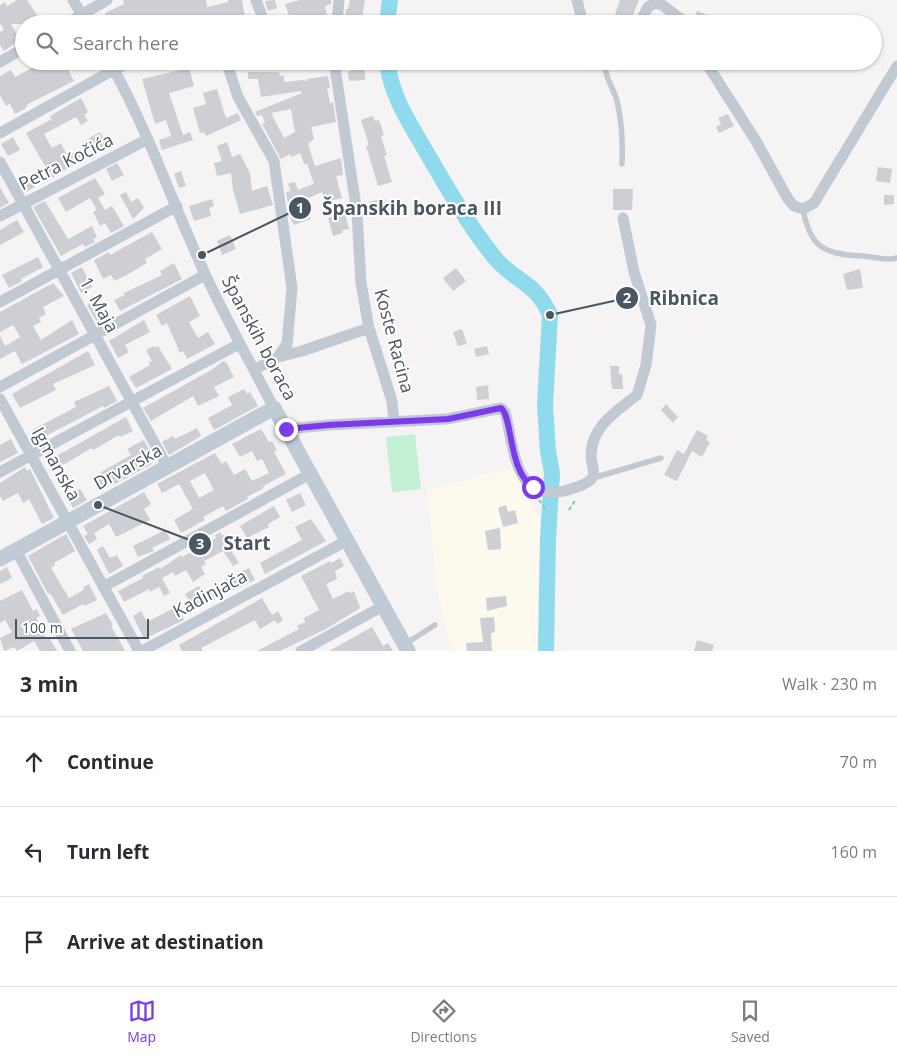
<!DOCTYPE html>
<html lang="en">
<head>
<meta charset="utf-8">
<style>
  :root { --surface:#fff; --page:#f2f2f3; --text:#2b2b33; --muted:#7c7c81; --line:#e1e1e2; --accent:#7c3aed }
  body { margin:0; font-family:"Open Sans",sans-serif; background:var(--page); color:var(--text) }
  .scale { position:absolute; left:15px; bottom:12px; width:134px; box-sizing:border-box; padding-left:5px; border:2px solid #4a5661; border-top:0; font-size:14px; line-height:18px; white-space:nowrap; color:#4a5661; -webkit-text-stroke:4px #fff; paint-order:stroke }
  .stop { position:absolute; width:15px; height:15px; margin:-11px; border:4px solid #7c3aed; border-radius:50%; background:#fff }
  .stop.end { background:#7c3aed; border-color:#fff; box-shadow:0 1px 5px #0008 }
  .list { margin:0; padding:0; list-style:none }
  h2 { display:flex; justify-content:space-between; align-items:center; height:65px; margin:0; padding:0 20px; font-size:21px }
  h2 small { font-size:16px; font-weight:400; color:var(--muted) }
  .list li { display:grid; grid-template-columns:32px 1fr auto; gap:15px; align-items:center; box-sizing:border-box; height:90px; padding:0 20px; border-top:1px solid var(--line) }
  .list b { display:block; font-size:19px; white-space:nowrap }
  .list em { font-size:16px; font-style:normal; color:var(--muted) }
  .icon { flex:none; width:28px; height:28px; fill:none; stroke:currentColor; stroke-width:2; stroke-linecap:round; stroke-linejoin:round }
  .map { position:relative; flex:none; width:897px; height:651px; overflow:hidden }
  .search { position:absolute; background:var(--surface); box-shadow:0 1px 4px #0004; left:15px; right:15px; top:15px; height:55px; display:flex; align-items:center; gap:12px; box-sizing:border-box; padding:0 18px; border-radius:28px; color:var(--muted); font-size:19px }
  .sheet { height:335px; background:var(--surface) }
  nav { display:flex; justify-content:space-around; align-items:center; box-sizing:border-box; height:70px; border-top:1px solid var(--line); background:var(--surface); font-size:14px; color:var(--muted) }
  nav a { display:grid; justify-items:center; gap:2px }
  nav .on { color:var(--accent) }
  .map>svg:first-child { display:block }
</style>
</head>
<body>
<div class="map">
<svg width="897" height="651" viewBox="0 0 897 651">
  <rect width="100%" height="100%" fill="#f5f3f3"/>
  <path fill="#fdf9ef" d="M516,467L524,494L540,517L537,651H451L437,590L427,490Z"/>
  <path fill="#c3f1d5" d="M415,434L421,489L392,492L386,437Z"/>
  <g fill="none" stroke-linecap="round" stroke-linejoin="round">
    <path stroke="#90daee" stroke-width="16" d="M387,24L390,0
      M387,61C391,97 411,125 428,155C449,191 469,226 495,258C515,282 535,281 550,315L545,405L548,451L552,473L548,539L546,651"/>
  </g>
  <path fill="#cdcfd5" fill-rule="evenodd" d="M17,0H27L43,24H11L20,40L4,51L0,45V32L4,30L0,23V5L5,2L7,6Z
    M123,0H206L207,7L228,2V0H242L246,24H208L207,21L194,24H110L105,13L124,4Z
    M275,0L277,8L268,11L265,1Z
    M300,0H331V4L325,6L329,24H292L285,4Z
    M350,0H365L361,24L345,23L346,9H348Z
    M620,0H639L630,22L615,14Z
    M697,11L717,18L715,24H695L694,19Z
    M28,61H64L74,81L28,104L25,109L15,114L10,104L6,106L0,95V76L11,70L15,77L32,68Z
    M352,61H364L365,80L349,81L348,72L351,71Z
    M751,61H772L769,69Z
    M189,68L194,86L169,93L183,135L190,132L193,140L162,150L159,140L171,136L166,120L155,124L142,79Z
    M248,72H279L280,76L283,75L285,82L303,80L307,82L306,79L328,76L330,88H327L330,103L333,102L336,122L311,127L314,139L308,144L315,166L341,158L343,175L336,176L342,198L325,202L322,192L304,200L311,219L294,225L290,217L286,192L291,191L288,184L295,182L298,190L314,184L307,164H304L300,153L292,157L290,154L281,159L262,124L265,123L262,115L257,116L255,112L302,93L301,91L261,97L258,79H248ZM291,109L295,132L284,138L271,113Z
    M217,89L226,118L238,113L241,120L206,136L204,132L200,133L193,108L206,104L203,93Z
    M81,98L88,112L84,115L88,121L81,125L76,117L44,134L52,148L61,143L67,156L78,150L84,159L52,178L26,133L52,119L50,116Z
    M728,114L734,126L719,133L716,127L721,124L718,118Z
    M373,116L375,121L379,120L384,135L381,136L387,155L384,156L392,182L378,186L366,146L369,145L361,120Z
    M100,132L108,146L97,153L89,138Z
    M13,137L20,150L8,156L1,144Z
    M227,142L232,157L240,154L250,173L252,191L267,186L273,205L240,214L233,190L231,173L217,176L214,163L222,161L217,146Z
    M117,163L124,175L112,181L106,169Z
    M878,167L892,169L890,183L876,181Z
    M181,171L186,186L179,188L174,174Z
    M29,176L35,187L26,192L19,181Z
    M95,178L105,194L98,198L105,210L112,206L124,226L111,233L105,223L100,226L93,212L97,210L90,198L66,212L58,198Z
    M0,187L9,203L0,208Z
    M613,189H633L632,210H613Z
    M126,192L131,202L138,198L144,208L133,219L120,195Z
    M884,195H894V204L884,205Z
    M384,198L388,211L373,216L369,202Z
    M212,199L214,206L209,208L211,216L194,221L189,206Z
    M45,201L68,239L92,226L97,237L93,239L95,242L85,247L83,244L61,256L33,207Z
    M345,214L349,229L342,230L343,233L333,236L328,218Z
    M17,220L24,232L0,245V230Z
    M152,232L162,249L145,259L147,263L125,276L114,281L111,275L103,279L94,260L109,252L110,255Z
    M230,235L236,249L222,255L217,241Z
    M38,257L43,267L21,279L22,281L9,288L2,275Z
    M174,263L182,279L120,311L114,300L125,295L124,293L162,275L160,271Z
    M82,267L92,287L81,293L71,273Z
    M456,268L466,281L453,291L443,278Z
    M860,269L863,288L847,290L843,274Z
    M53,283L64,296L43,307L46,314L39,318L41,322L33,326L41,340L72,320L79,334L22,364L15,351L0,359V336L5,346L20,337L13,325L0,332V312Z
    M190,296L200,316L189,322L198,338L208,332L215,344L187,359L183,351L180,353L167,323L162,326L156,315Z
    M99,299L108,317L97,323L87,305Z
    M144,320L150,332L125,345L129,352L118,358L109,341Z
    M462,329L467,344L458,346L453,332Z
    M154,346L155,348L158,346L172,369L136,388L129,377L150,365L149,362L152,361L146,350Z
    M487,346L489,354L476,357L474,349Z
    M88,351L95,365L53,384L56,390L20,408L12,394Z
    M223,361L226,362L234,377L214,387L219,396L198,406L193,396L151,421L143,408L213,369Z
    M610,366H619V374H622L623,389H612Z
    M488,385L489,399L477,400L476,387Z
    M109,386L117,401L104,408L103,406L38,440L32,430L76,407L74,402Z
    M244,389L247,394L250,392L258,406L214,430L208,418L232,405L228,397Z
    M666,404L678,417L673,423L661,410Z
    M126,417L133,431L120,437L119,435L93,450L92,448L54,470L50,463L54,461L53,458Z
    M197,428L201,436L169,455L162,442L173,436L175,439Z
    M261,429L269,442L272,441L277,450L274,452L286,474L263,486L264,488L247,497L248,499L226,511L223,506L203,517L205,520L181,533L174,520L193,509L179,484L162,493L157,484L215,453L222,464L226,461L234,475L245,469L252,481L269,473L262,459L257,461L252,451L240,457L232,444ZM205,473L214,490L199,498L190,481Z
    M697,430L708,436L706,440L710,442L702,457L692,451L677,481L664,475L677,450L684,454Z
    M11,439L18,453L0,462V445Z
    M144,440L150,452L146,454L152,464L113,485L111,482L98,490L91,478L131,455L127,449Z
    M25,467L27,471L30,469L54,518L42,524L29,499L23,503L18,493L3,501L0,496V483Z
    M80,489L87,500L73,508L66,496Z
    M144,492L151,504L144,509L150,520L116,537L109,524L94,533L97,539L89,544L84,536L88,534L83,526Z
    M300,493L306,505L292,512L286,500Z
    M506,505L508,512L515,510L518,523L503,527L498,508Z
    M274,506L280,517L268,524L269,527L247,538L240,526Z
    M311,519L326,541L265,574L260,563L302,540L295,527Z
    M500,528L501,549L488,550L485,531Z
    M165,530L170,539L152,548L154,551L138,557L133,546Z
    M220,532L222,535L229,534L235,544L229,547L239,563L233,566L223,551L204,561L206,564L201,567L205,574L193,582L186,570L175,576L173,572L162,578L170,593L164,596L159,587L150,592L149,589L124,602L118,591L143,578L142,576L159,567L160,569L181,555L182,557L216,538L215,535Z
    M66,534L75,551L54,563L55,565L51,568L69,598L84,590L83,587L89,584L97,600L84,606L83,604L63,615L50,593L48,594L28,556Z
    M103,546L110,558L117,555L123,566L109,574L97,550Z
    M340,558L344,566L335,571L337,579L326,584L333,599L349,591L350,593L354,591L360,608L326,629L280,651H257L299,629L297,626L305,622L304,618L319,610L301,576L330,561L331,563Z
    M7,567L12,578L0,584V571Z
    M249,568L255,580L194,609L185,594L199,586L202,592Z
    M22,590L33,611L37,609L40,616L36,618L46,638L49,637L57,651H40L34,641L17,651L14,647L4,651L0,638L12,632L5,620L0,623V601Z
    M506,596L507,606L487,611L486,598Z
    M262,598L272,615L278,611L283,620L277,624L275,620L260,629L255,620L201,648L203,651H182L179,645Z
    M178,606L184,620L144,639L133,616L141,611L147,622Z
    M106,613L113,625L111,626L125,651H83L71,629Z
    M494,617L495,631L491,634L492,651H467L466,643L483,642L480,618Z
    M372,627L383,646L388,643L393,651H329Z
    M697,640L714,645L712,651H694Z"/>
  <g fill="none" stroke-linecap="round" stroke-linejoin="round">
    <path stroke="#7ad0a6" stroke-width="2" stroke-dasharray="4 2.5" stroke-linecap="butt" d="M539,500L547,511
      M569,510L576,499"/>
    <path stroke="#c1cad2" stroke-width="5.5" d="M605,64C604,76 614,89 617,101C622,122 623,142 622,164
      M803,209C810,248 824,254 862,256C875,257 884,261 897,258
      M593,478L661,458
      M405,644L435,625"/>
    <path stroke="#c1cad2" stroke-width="11" d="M73,0L87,24
      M256,0L265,24
      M577,0L583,24
      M66,24L107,0
      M337,24L339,0
      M639,24L648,7L655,3L662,5L688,24
      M109,61C148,129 173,205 206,276C227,321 251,364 274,408
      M226,61L238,97L274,161L292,288L287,344L278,357L254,370
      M334,61L357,213L361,283L369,328L392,401L394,422
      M601,61L608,64L615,61
      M705,61L756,141L788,199L794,206L803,209L814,203L897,66
      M0,62L24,48
      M0,133L117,68L133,61
      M0,162L167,466
      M0,216L148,139
      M0,302L177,206
      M278,357L302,351L369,328
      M0,387L205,275
      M0,399L139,651
      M286,429L329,425L447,419L501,408L505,412C514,444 513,503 564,491C571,489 589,484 592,478C596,473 591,462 591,456C591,426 617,411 637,395L646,365L651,325L634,272L623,218
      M0,472L239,344
      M16,550L70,651
      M103,587L310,474
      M142,651L348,540
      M301,651L383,606"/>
    <path stroke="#c1cbd6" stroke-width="15" d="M0,559L274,408L408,651"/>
  </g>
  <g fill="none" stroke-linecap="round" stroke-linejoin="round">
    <path stroke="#7c3aed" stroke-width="6" d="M286,429L329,425L448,419L501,408C513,417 508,471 533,487"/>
  </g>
  <g text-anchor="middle" stroke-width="4" stroke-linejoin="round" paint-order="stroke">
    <g font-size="18" fill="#4a5661" stroke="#fff">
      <text transform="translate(66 162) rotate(-27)" y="6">Petra Kočića</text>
      <text transform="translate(99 305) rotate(61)" y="6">1. Maja</text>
      <text transform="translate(259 338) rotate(62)" y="6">Španskih boraca</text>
      <text transform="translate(394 341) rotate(75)" y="6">Koste Racina</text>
      <text transform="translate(56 464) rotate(61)" y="6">Igmanska</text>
      <text transform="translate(128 467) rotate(-29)" y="6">Drvarska</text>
      <text transform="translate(210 594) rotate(-28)" y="6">Kadinjača</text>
    </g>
  </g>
  <path fill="none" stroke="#4a5661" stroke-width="2" d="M202 255L300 208M550 315L627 298M98 505L200 544"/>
  <g fill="#4a5661" stroke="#fff" stroke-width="2">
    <circle cx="202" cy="255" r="5"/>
    <circle cx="550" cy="315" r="5"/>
    <circle cx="98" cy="505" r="5"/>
    <circle cx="300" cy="208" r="12"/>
    <circle cx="627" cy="298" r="12"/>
    <circle cx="200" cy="544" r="12"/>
  </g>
  <g font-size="15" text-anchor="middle" font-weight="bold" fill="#fff">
    <text x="300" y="213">1</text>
    <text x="627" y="303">2</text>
    <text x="200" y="549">3</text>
  </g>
  <g font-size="19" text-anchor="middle" font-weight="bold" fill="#4a5661" stroke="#fff" stroke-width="4" stroke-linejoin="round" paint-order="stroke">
    <text x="412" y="215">Španskih boraca III</text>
    <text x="684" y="305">Ribnica</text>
    <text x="247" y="550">Start</text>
  </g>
</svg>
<div class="scale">100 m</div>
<div class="stop" style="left:533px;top:487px"></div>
<div class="stop end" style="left:286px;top:429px"></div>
<div class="search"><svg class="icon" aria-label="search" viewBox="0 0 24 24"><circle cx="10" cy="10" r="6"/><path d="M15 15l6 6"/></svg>Search here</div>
</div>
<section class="sheet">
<h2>3 min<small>Walk · 230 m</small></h2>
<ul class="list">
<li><svg class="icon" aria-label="ahead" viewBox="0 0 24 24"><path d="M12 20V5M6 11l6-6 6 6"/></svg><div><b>Continue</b></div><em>70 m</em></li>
<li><svg class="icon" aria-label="left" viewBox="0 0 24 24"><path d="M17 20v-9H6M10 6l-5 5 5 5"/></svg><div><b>Turn left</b></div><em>160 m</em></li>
<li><svg class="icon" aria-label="arrive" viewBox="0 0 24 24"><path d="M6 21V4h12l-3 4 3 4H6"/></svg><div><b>Arrive at destination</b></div></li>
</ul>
</section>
<nav>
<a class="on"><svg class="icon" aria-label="map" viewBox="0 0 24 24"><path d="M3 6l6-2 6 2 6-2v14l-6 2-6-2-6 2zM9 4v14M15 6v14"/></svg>Map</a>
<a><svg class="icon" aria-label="directions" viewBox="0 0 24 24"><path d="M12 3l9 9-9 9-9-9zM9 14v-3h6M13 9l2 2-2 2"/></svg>Directions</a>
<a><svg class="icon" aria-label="saved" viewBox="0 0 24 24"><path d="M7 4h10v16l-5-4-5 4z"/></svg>Saved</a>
</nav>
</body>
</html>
